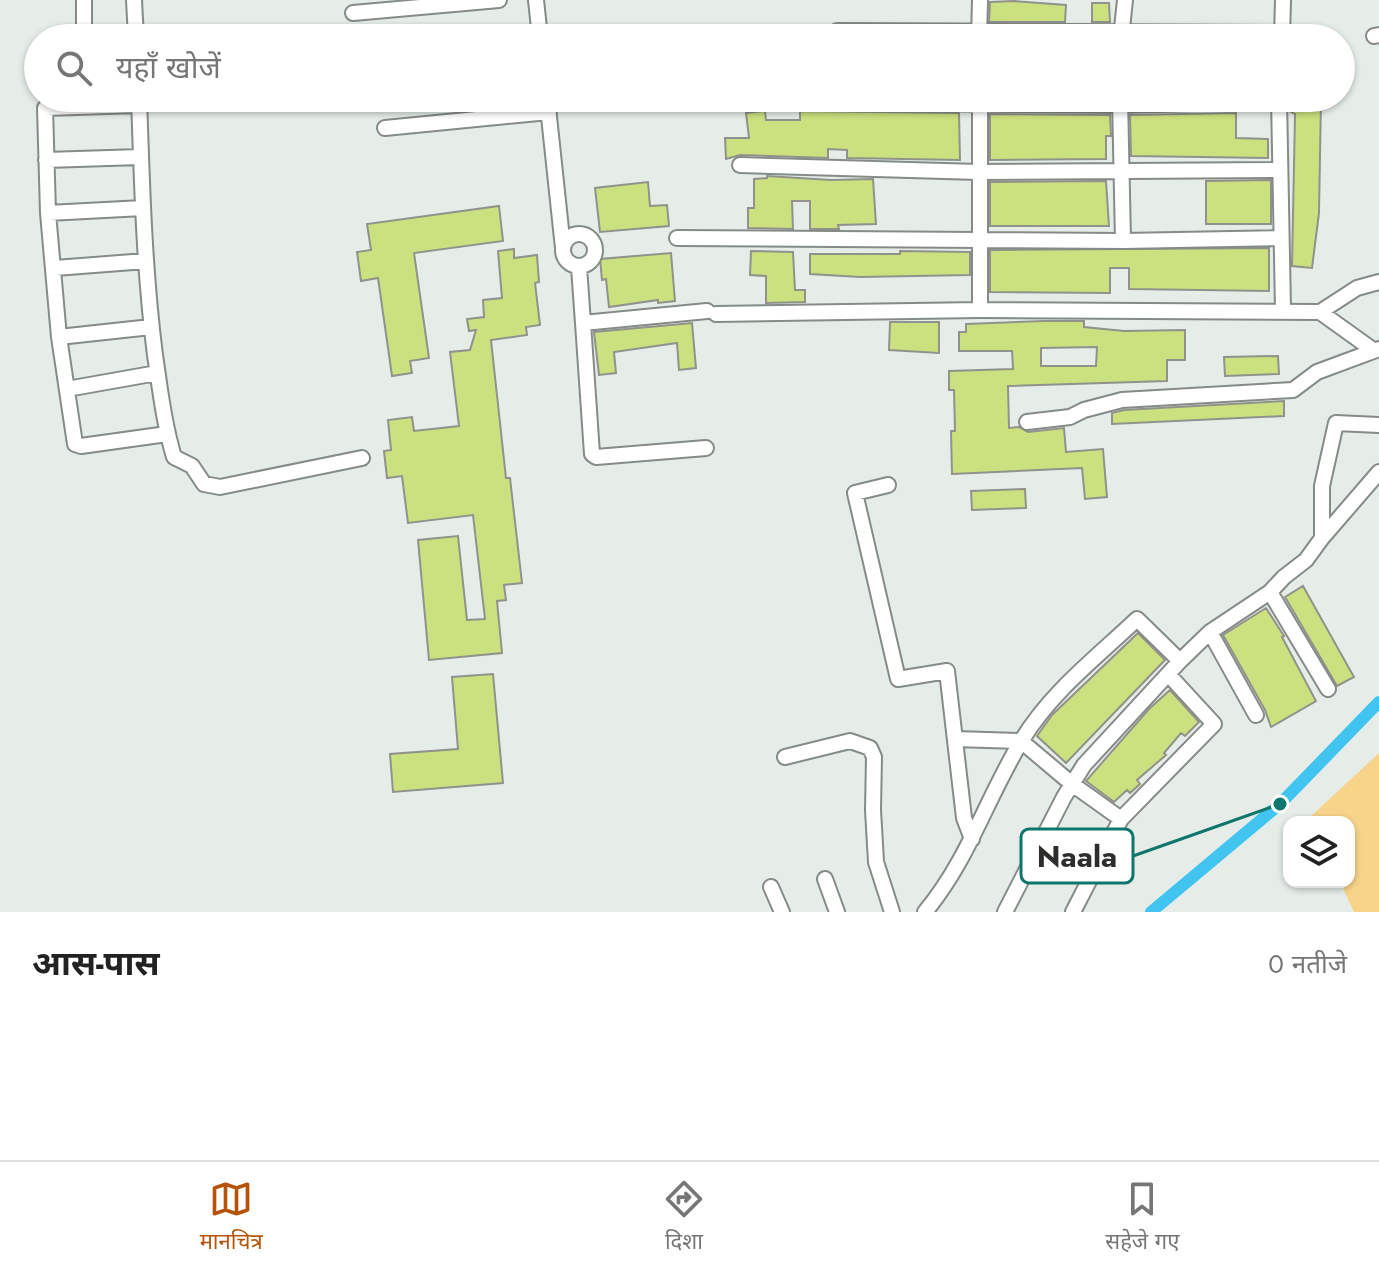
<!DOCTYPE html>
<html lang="hi">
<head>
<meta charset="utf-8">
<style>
  :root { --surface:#fff; --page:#f2f2f2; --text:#222; --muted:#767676; --line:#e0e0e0; --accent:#b45309 }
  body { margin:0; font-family:Jost,"Noto Sans Devanagari",sans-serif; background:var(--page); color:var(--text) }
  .controls { position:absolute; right:24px; bottom:24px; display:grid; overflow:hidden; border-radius:16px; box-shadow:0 2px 6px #0004 }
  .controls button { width:72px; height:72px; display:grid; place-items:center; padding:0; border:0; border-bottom:2px solid var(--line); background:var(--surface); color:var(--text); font:40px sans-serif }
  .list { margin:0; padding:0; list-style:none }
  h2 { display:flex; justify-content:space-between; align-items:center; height:104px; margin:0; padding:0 32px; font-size:34px }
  h2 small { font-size:26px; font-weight:400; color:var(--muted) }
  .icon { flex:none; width:44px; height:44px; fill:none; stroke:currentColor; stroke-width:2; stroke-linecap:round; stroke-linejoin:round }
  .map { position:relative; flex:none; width:1379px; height:912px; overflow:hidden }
  .search { position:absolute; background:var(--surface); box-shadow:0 2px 6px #0004; left:24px; right:24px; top:24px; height:88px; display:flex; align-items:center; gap:20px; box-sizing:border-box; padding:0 28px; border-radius:44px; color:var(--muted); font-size:30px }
  .sheet { height:248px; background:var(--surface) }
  nav { display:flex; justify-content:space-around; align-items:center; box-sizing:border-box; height:112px; border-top:2px solid var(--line); background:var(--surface); font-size:22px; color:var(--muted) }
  nav a { display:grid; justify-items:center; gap:4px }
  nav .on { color:var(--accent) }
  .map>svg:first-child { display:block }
</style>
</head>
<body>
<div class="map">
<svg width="1379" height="912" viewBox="0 0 1379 912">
  <rect width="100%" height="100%" fill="#e6ede8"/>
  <path fill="#f8d48a" d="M1379,753V912H1354L1340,882H1349V822H1312L1310,817Z"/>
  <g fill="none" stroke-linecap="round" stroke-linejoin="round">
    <path stroke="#41c5f0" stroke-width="12" d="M1151,912L1280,804L1379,702"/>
  </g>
  <path fill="#cbe17f" stroke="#90928b" stroke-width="2" fill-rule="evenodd" d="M1014,1L1066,5L1065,22H989L990,2Z
    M1092,3H1109L1110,22H1092Z
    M1295,98H1321L1319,213L1312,268L1292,266L1295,114L1289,111L1290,103H1295Z
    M765,111L766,120H800V111L959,113L960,160L847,158V150L828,149V158L740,155L726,159L725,138H749L746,113Z
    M1236,113V138L1268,139V158L1131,156L1130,115Z
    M990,114L1110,115L1111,136H1106V159L990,160Z
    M767,176L831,180L873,179L876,224L838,225L839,229H810V201H792L793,229L748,228V208H754V179L767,178Z
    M1271,180V224H1206V181Z
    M1106,181L1109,226H990V182Z
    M648,182L650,206L667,205L669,226L600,232L595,188Z
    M499,206L503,241L414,253L429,358L410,361L412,373L392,376L378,278L361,281L357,252L371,250L367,224Z
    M1269,248V291L1129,289V268H1110V293L990,292V250Z
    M514,249V258L537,255L539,282L535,283L540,325L526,327L527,335L491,340L506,478H510L522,583L504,585L506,600L497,601L502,653L429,660L418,540L458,536L467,620L485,619L473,515L408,523L402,476L387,478L384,451L391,450L388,420L412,417L414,431L459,426L450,352L470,350L476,330L469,331L467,319L484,317L483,300L502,298L498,251Z
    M751,251L793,252L795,290H805V302L766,303V276L750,275Z
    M900,251L970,252V275L860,277L810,274V254H900Z
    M671,253L675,301L658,303V300L609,307L606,279L602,280L600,259Z
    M1044,321H1084V327L1124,331L1185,330V360H1167V381L1008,386L1009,428L1019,427L1028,432L1064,428L1066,452L1103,449L1107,497L1085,499L1082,468L952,474L951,431H955L954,390H949V371L1013,369L1012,351H959V332H966V324ZM1097,347L1096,366H1041V348Z
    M890,322H939V353L889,350Z
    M692,323L696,368L679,370L677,343L614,352L616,373L599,375L594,332Z
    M1278,356L1279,374L1225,376L1224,357Z
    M1284,401V416L1112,424V413L1124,410Z
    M1025,489L1026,508L972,510L971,491Z
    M1303,586L1354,677L1337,686L1285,597Z
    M1266,608L1284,636L1282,637L1316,701L1271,727L1265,710L1223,635Z
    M1138,633L1165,660L1066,763L1037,736L1052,715Z
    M493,674L503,783L393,792L390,754L458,749L452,677Z
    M1170,690L1199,722L1185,736L1181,733L1164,753L1166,755L1137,780L1140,784L1130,793L1127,790L1114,802L1086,781L1149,709Z"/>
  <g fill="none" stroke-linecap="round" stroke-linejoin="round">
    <defs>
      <path id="minor" d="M134,0L136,38
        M536,0L540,38
        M353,13L499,0
        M837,31L1282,33
        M1374,36L1379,35
        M84,38V0
        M979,38L980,0
        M1121,38L1125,0
        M1282,38L1283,0
        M139,98C142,184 144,269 155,355C160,389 164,424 174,457L192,466L204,484L220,487L362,458
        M547,98L563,248
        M1120,98L1123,241
        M1279,98L1283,310
        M838,102L1119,105L1279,101
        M139,105L45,108L48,213L59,337L75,444L81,446L167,434
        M385,128L549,112
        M46,160L140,157
        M740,165L979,172L1280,170
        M48,213L143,208
        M563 250a16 16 0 1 1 32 0a16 16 0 1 1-32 0Z
        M677,238L1123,241L1280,238
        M579,267L583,323L707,311
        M55,268L146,261
        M980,310V98
        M1320,312L1357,288L1379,282
        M716,314L980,310L1320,312L1373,350
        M583,323L592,454L596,457L706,448
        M59,337L151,327
        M67,389L157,373
        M1027,422L1070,417L1084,410L1122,400L1293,390L1317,372L1379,349
        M888,485L855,493L898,679L947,671L964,818L972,839
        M1322,538V486L1336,423L1379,425
        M1270,592L1328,689
        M1210,632L1256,715
        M956,739L1021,741L1072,784L1121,819
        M785,757L850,741L870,748L874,757L873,810L876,862L892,912
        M825,879L837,912
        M771,887L782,912
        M925,912C969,859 987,797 1022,740C1051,692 1097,657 1137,619L1180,661
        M1005,912L1064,797L1084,765L1180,661L1210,632L1270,592L1284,577L1306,560L1322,538L1379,472
        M1073,912L1121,819L1214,724L1168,674"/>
    </defs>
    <use href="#minor" stroke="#858b87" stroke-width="18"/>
    <use href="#minor" stroke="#fff" stroke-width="14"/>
  </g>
  <path fill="none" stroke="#0f766e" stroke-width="3" d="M1280 804L1133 856"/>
  <circle fill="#0f766e" stroke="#fff" stroke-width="3" cx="1280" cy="804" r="8"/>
  <rect fill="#fff" stroke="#0f766e" stroke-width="3" x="1021" y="829" width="112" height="54" rx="8"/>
  <g font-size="30" text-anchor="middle" font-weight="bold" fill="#2c2e2c">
    <text x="1077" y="867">Naala</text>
  </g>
</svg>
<div class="controls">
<button><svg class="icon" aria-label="layers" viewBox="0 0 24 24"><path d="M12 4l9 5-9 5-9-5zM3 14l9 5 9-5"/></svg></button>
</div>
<div class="search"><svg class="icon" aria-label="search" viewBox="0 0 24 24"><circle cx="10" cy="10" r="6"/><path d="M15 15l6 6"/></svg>यहाँ खोजें</div>
</div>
<section class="sheet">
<h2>आस-पास<small>0 नतीजे</small></h2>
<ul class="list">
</ul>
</section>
<nav>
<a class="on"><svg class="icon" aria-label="map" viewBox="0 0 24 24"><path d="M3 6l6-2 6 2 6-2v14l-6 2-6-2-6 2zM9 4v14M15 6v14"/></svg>मानचित्र</a>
<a><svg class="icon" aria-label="directions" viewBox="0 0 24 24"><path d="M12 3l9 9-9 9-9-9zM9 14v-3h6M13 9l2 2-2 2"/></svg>दिशा</a>
<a><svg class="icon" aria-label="saved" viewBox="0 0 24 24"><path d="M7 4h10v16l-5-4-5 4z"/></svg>सहेजे गए</a>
</nav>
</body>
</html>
